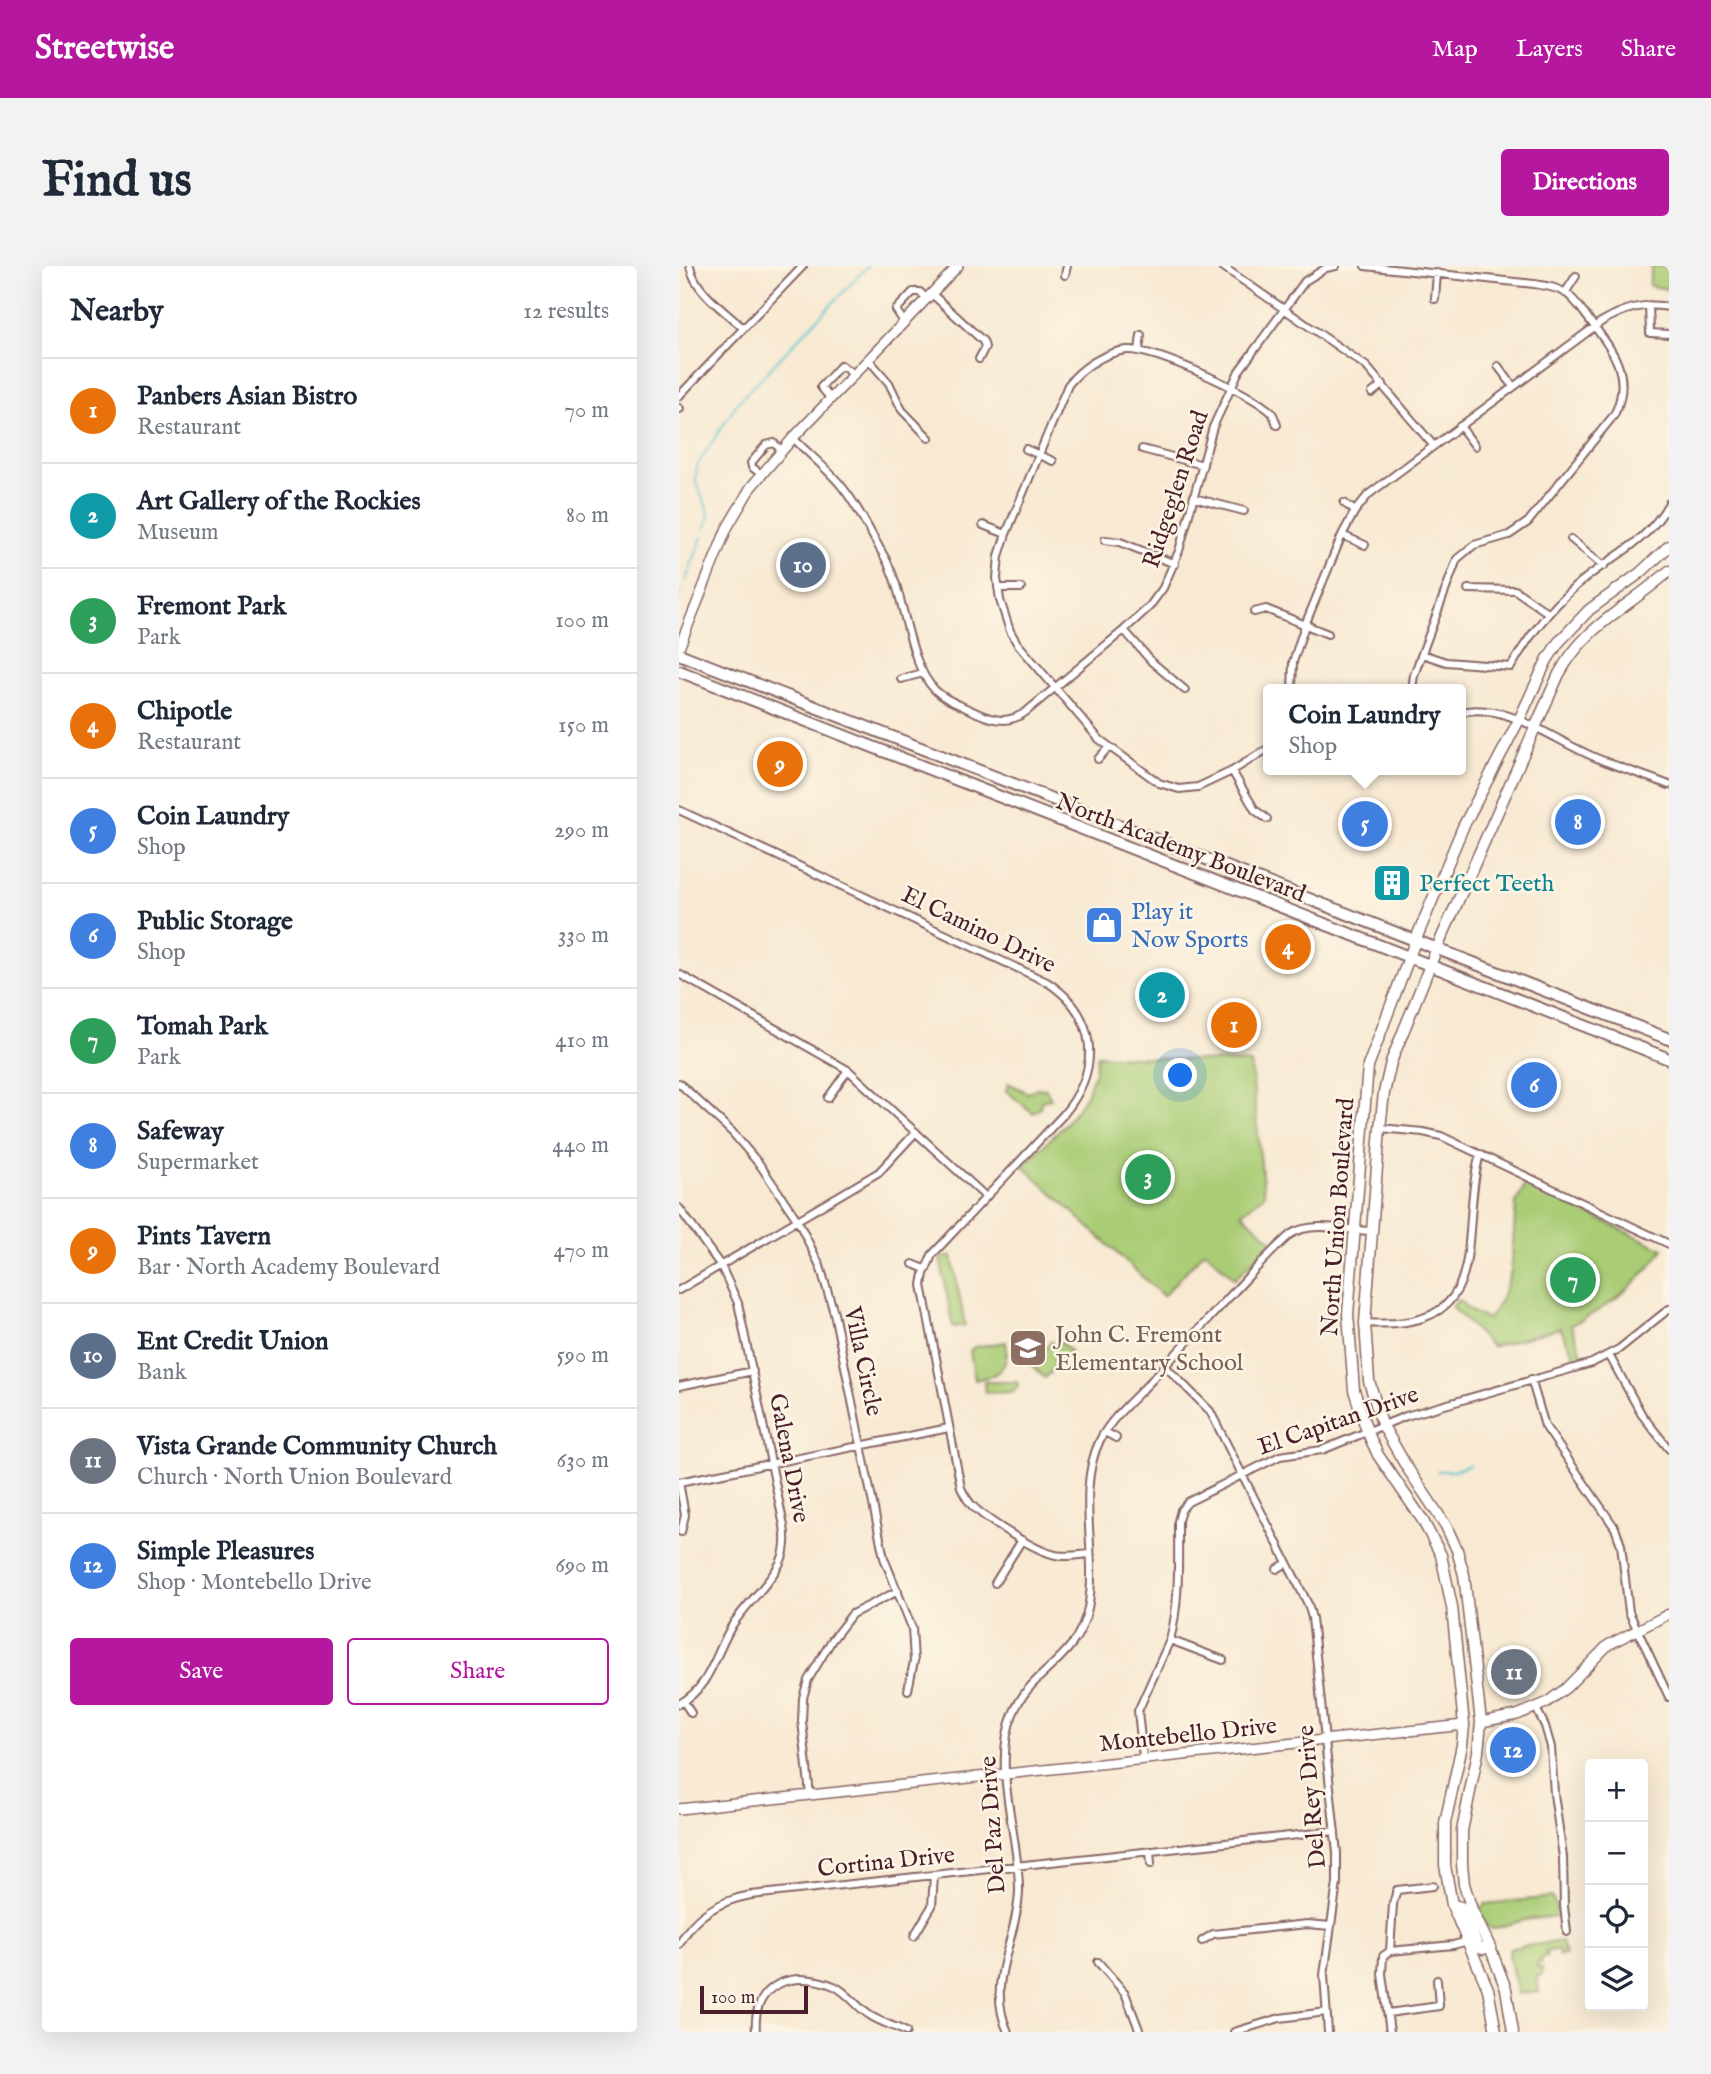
<!DOCTYPE html>
<html lang="en">
<head>
<meta charset="utf-8">
<style>
  :root { --surface:#fff; --page:#f2f2f3; --text:#1f2937; --muted:#747a83; --line:#e0e1e3; --accent:#b5179e }
  body { margin:0; font-family:"IM FELL English",serif; background:var(--page); color:var(--text) }
  .controls { position:absolute; right:21px; bottom:21px; display:grid; overflow:hidden; border-radius:7px; box-shadow:0 7px 28px #0002 }
  .controls button { width:63px; height:63px; display:grid; place-items:center; padding:0; border:0; border-bottom:2px solid var(--line); background:var(--surface); color:var(--text); font:35px sans-serif }
  .scale { position:absolute; left:21px; bottom:18px; width:108px; box-sizing:border-box; padding-left:7px; border:4px solid #4a1f2b; border-top:0; font-size:19px; line-height:24px; white-space:nowrap; color:#4a1f2b; -webkit-text-stroke:5px #fcf5e5; paint-order:stroke }
  .you { position:absolute; left:502px; top:810px; width:24px; height:24px; margin:-18px; border:5px solid #fff; border-radius:50%; background:#1a73e8; box-shadow:0 0 0 10px #1a73e833 }
  .badge { display:grid; place-items:center; width:46px; height:46px; border-radius:50%; background:var(--accent); color:#fff; font-size:23px; font-weight:700 }
  .pin { position:absolute; translate:-50% -50%; border:4px solid #fff; box-shadow:0 2px 7px #0006 }
  .popup { position:absolute; left:584px; top:418px; width:203px; height:91px; box-sizing:border-box; display:grid; place-content:center; border-radius:7px; background:var(--surface); filter:drop-shadow(0 2px 5px #0005); font-size:23px; white-space:nowrap; color:var(--muted) }
  .popup b { font-size:26px; color:var(--text) }
  .popup::after { content:''; position:absolute; left:50%; top:100%; margin-left:-14px; border:14px solid transparent; border-top-color:var(--surface) }
  .list { margin:0; padding:0; list-style:none }
  h2 { display:flex; justify-content:space-between; align-items:center; height:91px; margin:0; padding:0 28px; font-size:30px }
  h2 small { font-size:23px; font-weight:400; color:var(--muted) }
  .list li { display:grid; grid-template-columns:46px 1fr auto; gap:21px; align-items:center; box-sizing:border-box; height:105px; padding:0 28px; border-top:2px solid var(--line) }
  .list b { display:block; font-size:26px; white-space:nowrap }
  .list p { margin:0; font-size:23px; white-space:nowrap; color:var(--muted) }
  .list em { font-size:23px; font-style:normal; color:var(--muted) }
  .actions { display:flex; gap:14px; padding:21px 28px }
  .actions a { flex:1; padding:16px 0; border:2px solid var(--accent); border-radius:7px; text-align:center; font-size:24px; color:var(--accent) }
  .actions .main { background:var(--accent); color:#fff }
  .icon { flex:none; width:38px; height:38px; fill:none; stroke:currentColor; stroke-width:2; stroke-linecap:round; stroke-linejoin:round }
  .map { position:relative; flex:none; width:990px; height:1766px; overflow:hidden; border-radius:7px }
  header { display:flex; align-items:center; gap:42px; box-sizing:border-box; height:98px; padding:0 35px; background:var(--accent); color:#fff }
  header strong { font-size:33px }
  nav { display:flex; gap:38px; margin-inline-start:auto; font-size:24px }
  .intro { display:flex; align-items:center; justify-content:space-between; box-sizing:border-box; height:168px; padding:0 42px }
  h1 { margin:0; font-size:49px }
  .button { padding:18px 32px; border-radius:7px; background:var(--accent); color:#fff; font-size:24px; font-weight:700 }
  main { display:flex; gap:42px; padding:0 42px }
  aside { flex:1; background:var(--surface); border-radius:7px; box-shadow:0 7px 28px #0002 }
  .map>svg:first-child { display:block }
</style>
</head>
<body>
<header>
<strong>Streetwise</strong>
<nav><a>Map</a><a>Layers</a><a>Share</a></nav>
</header>
<div class="intro"><h1>Find us</h1><a class="button">Directions</a></div>
<main>
<aside>
<h2>Nearby<small>12 results</small></h2>
<ul class="list">
<li><span class="badge" style="background:#e8710a">1</span><div><b>Panbers Asian Bistro</b><p>Restaurant</p></div><em>70 m</em></li>
<li><span class="badge" style="background:#0f9aa8">2</span><div><b>Art Gallery of the Rockies</b><p>Museum</p></div><em>80 m</em></li>
<li><span class="badge" style="background:#2e9e5b">3</span><div><b>Fremont Park</b><p>Park</p></div><em>100 m</em></li>
<li><span class="badge" style="background:#e8710a">4</span><div><b>Chipotle</b><p>Restaurant</p></div><em>150 m</em></li>
<li><span class="badge" style="background:#3f7fe0">5</span><div><b>Coin Laundry</b><p>Shop</p></div><em>290 m</em></li>
<li><span class="badge" style="background:#3f7fe0">6</span><div><b>Public Storage</b><p>Shop</p></div><em>330 m</em></li>
<li><span class="badge" style="background:#2e9e5b">7</span><div><b>Tomah Park</b><p>Park</p></div><em>410 m</em></li>
<li><span class="badge" style="background:#3f7fe0">8</span><div><b>Safeway</b><p>Supermarket</p></div><em>440 m</em></li>
<li><span class="badge" style="background:#e8710a">9</span><div><b>Pints Tavern</b><p>Bar · North Academy Boulevard</p></div><em>470 m</em></li>
<li><span class="badge" style="background:#5c6f8a">10</span><div><b>Ent Credit Union</b><p>Bank</p></div><em>590 m</em></li>
<li><span class="badge" style="background:#6b7280">11</span><div><b>Vista Grande Community Church</b><p>Church · North Union Boulevard</p></div><em>630 m</em></li>
<li><span class="badge" style="background:#3f7fe0">12</span><div><b>Simple Pleasures</b><p>Shop · Montebello Drive</p></div><em>690 m</em></li>
</ul>
<div class="actions"><a class="main">Save</a><a>Share</a></div>
</aside>
<div class="map">
<svg width="990" height="1766" viewBox="0 0 990 1766">
  <rect width="100%" height="100%" fill="#fcf5e5"/>
  <filter id="ink" filterUnits="userSpaceOnUse"><feTurbulence type="fractalNoise" baseFrequency=".0143" numOctaves="2"/><feDisplacementMap in="SourceGraphic" scale="14" xChannelSelector="R" yChannelSelector="G"/><feConvolveMatrix kernelMatrix="1 2 1 2 8 2 1 2 1" color-interpolation-filters="sRGB"/></filter>
  <filter id="wash" filterUnits="userSpaceOnUse"><feTurbulence type="fractalNoise" baseFrequency=".00686" numOctaves="4" result="noise"/><feDisplacementMap in="SourceGraphic" scale="28" xChannelSelector="R" yChannelSelector="G"/><feGaussianBlur stdDeviation="1.57" result="paint"/><feColorMatrix in="noise" values="0 0 0 0 0 0 0 0 0 0 0 0 0 0 0 0 0 1.4 0 .05"/><feComposite in="paint" operator="in"/></filter>
  <g filter="url(#wash)">
    <rect width="100%" height="100%" fill="#f8e9d2"/>
    <path fill="#a9cc75" stroke="#7a7650" stroke-width="2" d="M973,0H990V23L970,20Z
      M418,789L572,797L585,929L563,947L593,975L556,1013L526,985L484,1030L344,900C377,866 415,839 418,789Z
      M329,817L349,827L357,822L367,823L372,833L362,835L361,842L354,847L327,825Z
      M846,918L984,983C963,1015 928,1043 892,1059L905,1093L898,1095L881,1062L813,1081L773,1041L779,1034L793,1046L809,1053L822,1034L832,1005L837,937Z
      M273,990L286,1059L274,1061L261,992Z
      M381,1075L392,1086L366,1112L351,1098L372,1076L376,1080Z
      M327,1076C331,1102 320,1110 296,1114L291,1085L295,1081Z
      M305,1116H338L339,1121L333,1126L306,1127Z
      M873,1631L878,1644L876,1645H880L877,1650L846,1654L813,1663L807,1659L800,1644L806,1638Z
      M883,1675L886,1689L880,1690L879,1684L867,1685L868,1691L862,1692V1697L858,1698V1702H863V1709L858,1710L860,1726L838,1728C838,1714 827,1692 831,1682Z"/>
    <g fill="none" stroke-linecap="round" stroke-linejoin="round">
      <path stroke="#56c2cf" stroke-width="2" d="M25,265L30,252L29,245L16,213L19,198L59,136L189,0
        M6,316L23,271
        M0,330L1,327
        M758,1205H774L791,1199"/>
    </g>
  </g>
  <g filter="url(#ink)">
    <g fill="none" stroke-linecap="round" stroke-linejoin="round">
      <defs>
        <path id="street" d="M11,0C16,26 46,45 64,62
          M543,0L687,100L754,179
          M686,0L855,18C867,20 877,21 887,27C897,34 904,46 912,56C935,86 954,111 935,149L849,256L830,269L795,279L778,293L735,409L733,423
          M386,9L388,0
          M886,27L897,10
          M253,28L304,75L306,81L300,93
          M756,33L758,7
          M970,39L971,67L990,68
          M225,56L217,44L234,26H241L248,33
          M460,85L462,69
          M190,94L210,117L223,144L250,172
          M819,100L834,120
          M693,127L704,118
          M0,130L124,0
          M152,133L142,121L162,99L176,109
          M0,142L1,143
          M781,160L796,180
          M114,172C129,187 146,201 160,217C178,238 191,266 205,290C227,327 227,395 256,424C267,435 284,440 298,447C316,455 331,458 348,445L445,364L470,341L484,322L500,285L534,161L560,105L626,15L647,2L657,0
          M347,183L374,195
          M463,183L524,199
          M82,208L73,201L72,197L87,179L95,177L103,185
          M515,232L565,245
          M665,237L676,245
          M304,259L327,268
          M663,269L686,279
          M892,273L925,300
          M426,274L441,276L496,298
          M319,322H342
          M789,323L836,324L869,347
          M575,346L587,343L649,368
          M445,364L473,396L506,424
          M743,388L767,396L832,401C849,371 871,343 897,320C931,290 966,280 990,237
          M222,413L244,407
          M613,423L614,396L626,359L663,269L676,245L690,228L922,56C944,43 965,36 990,41
          M782,446C828,436 873,473 913,490C938,501 965,509 990,519
          M590,482L553,505L519,521L500,523L480,517L420,473L338,377L331,365L321,334L318,312L320,290L327,268L389,119C402,102 426,86 448,84C476,83 570,126 591,145C595,148 596,154 598,159
          M419,493L429,482
          M553,505L576,544L588,553
          M0,544L368,716C420,750 422,804 384,849L253,989L245,1008L243,1019L282,1222C286,1230 290,1238 298,1244C313,1257 354,1283 373,1288C384,1292 399,1289 411,1288
          M0,708L169,804L307,931
          M0,817L53,866L81,899L119,955L141,1000L155,1047L205,1292L233,1362L235,1395L229,1424
          M149,832L169,804
          M701,862L744,866L762,870L990,978
          M0,942L42,1000L59,1037L105,1260C107,1272 107,1285 101,1297C89,1320 68,1337 54,1358C36,1387 32,1421 0,1438
          M234,998L246,1003
          M0,1024L200,906L237,866
          M686,1057C819,1066 778,972 801,888
          M930,1089L963,1149L990,1183
          M486,1100L531,1145L629,1338L633,1352L658,1587V1617L645,1709L649,1766
          M852,1113L866,1160L936,1262L942,1279L950,1346L990,1431
          M0,1120L74,1105
          M426,1166L437,1172
          M0,1216L270,1162
          M0,1216L6,1249L2,1266
          M598,1303L608,1297
          M316,1317L343,1274
          M491,1374L544,1394
          M5,1436L12,1447
          M857,1442L866,1460L872,1481L875,1528L884,1591L885,1640L888,1666
          M464,1492L459,1445L491,1374C501,1336 499,1295 499,1255L502,1244L509,1236L601,1190L643,1184L727,1150L913,1097L940,1083L990,1043
          M131,1529L123,1455L124,1432L129,1414L153,1374L173,1348L219,1325
          M471,1585L472,1598
          M754,1620L718,1624L714,1638L711,1685L774,1679L789,1675
          M235,1670L253,1640L255,1609
          M523,1675L534,1668L628,1658L652,1660
          M0,1679C15,1649 40,1635 72,1629L656,1565
          M711,1685L704,1690L703,1708L711,1766
          M419,1696L446,1727L461,1766
          M709,1747L760,1740L758,1714
          M77,1766C73,1717 114,1703 155,1720C170,1727 178,1742 192,1750C203,1757 216,1760 227,1766
          M329,1766C306,1715 338,1676 340,1626C341,1570 312,1501 334,1448C352,1403 397,1397 409,1342C420,1288 396,1226 421,1174C432,1152 456,1132 473,1114C499,1085 526,1057 552,1029C572,1008 590,987 612,968C633,955 667,964 691,965
          M555,1766L601,1752L647,1746"/>
        <path id="secondary" d="M0,382L48,262L72,221L114,172L279,0
          M802,1456L838,1449L867,1437L887,1422L929,1379L990,1348
          M0,1543L785,1459"/>
        <path id="primary" d="M773,1639L782,1641L799,1681L804,1683L811,1681
          M817,1766L809,1723L773,1639L766,1599V1557L783,1479L785,1459L773,1341L762,1289L743,1253L699,1189L688,1165L675,1124L669,1048L689,800L737,673L784,561L840,454L868,394L879,377L910,344L961,307L990,280
          M834,1766L827,1723L811,1681L793,1644L785,1618L783,1598V1565L799,1486L802,1456L785,1309L778,1284L767,1260L727,1200L703,1158L690,1115L686,1057L701,862L705,827L712,796L758,682L880,408C908,357 949,342 990,305"/>
        <path id="highway" d="M0,388L990,773
          M0,405L990,793"/>
      </defs>
      <use href="#street" stroke="#876665" stroke-width="10"/>
      <use href="#secondary" stroke="#876665" stroke-width="12"/>
      <use href="#primary" stroke="#876665" stroke-width="13"/>
      <use href="#highway" stroke="#876665" stroke-width="14"/>
      <use href="#street" stroke="#fff" stroke-width="6"/>
      <use href="#secondary" stroke="#fff" stroke-width="9"/>
      <use href="#primary" stroke="#fff" stroke-width="10"/>
      <use href="#highway" stroke="#fff" stroke-width="10"/>
    </g>
  </g>
  <defs>
    <symbol id="building-square" viewBox="-11 -11 22 22"><rect x="-9" y="-9" width="18" height="18" rx="4" fill="#0f9aa8" stroke="#fcf5e5"/><path d="M-4-6H4V6H1V3H-1V6H-4ZM-2.5-4.3h1.7v1.8h-1.7ZM.8-4.3h1.7v1.8H.8ZM-2.5-1h1.7V.8h-1.7ZM.8-1h1.7V.8H.8Z" fill="#fff"/></symbol>
    <symbol id="shop-square" viewBox="-11 -11 22 22"><rect x="-9" y="-9" width="18" height="18" rx="4" fill="#3f7fe0" stroke="#fcf5e5"/><path d="M-5-2.5h2.3a2.7 3.5 0 0 1 5.4 0H5L5.5 6h-11ZM-1.5-2.5h3a1.5 2.3 0 0 0-3 0Z" fill="#fff"/></symbol>
    <symbol id="school-square" viewBox="-11 -11 22 22"><rect x="-9" y="-9" width="18" height="18" rx="4" fill="#8d6e63" stroke="#fcf5e5"/><path d="M0-5L7-2L0 1L-7-2ZM-4 1L0 2.5L4 1V4Q0 6-4 4Z" fill="#fff"/></symbol>
  </defs>
  <g fill-rule="evenodd">
    <use href="#building-square" x="691" y="595" width="44" height="44"/>
    <use href="#shop-square" x="403" y="637" width="44" height="44"/>
    <use href="#school-square" x="327" y="1060" width="44" height="44"/>
  </g>
  <g text-anchor="middle" stroke-width="5" stroke-linejoin="round" paint-order="stroke">
    <g font-size="24" fill="#4a1f2b" stroke="#fcf5e5">
      <text transform="translate(496 223) rotate(-72)" y="8">Ridgeglen Road</text>
      <text transform="translate(502 581) rotate(21)" y="8">North Academy Boulevard</text>
      <text transform="translate(300 663) rotate(26)" y="8">El Camino Drive</text>
      <text transform="translate(658 951) rotate(-86)" y="8">North Union Boulevard</text>
      <text transform="translate(185 1095) rotate(78)" y="8">Villa Circle</text>
      <text transform="translate(659 1154) rotate(-19)" y="8">El Capitan Drive</text>
      <text transform="translate(111 1192) rotate(79)" y="8">Galena Drive</text>
      <text transform="translate(509 1468) rotate(-6)" y="8">Montebello Drive</text>
      <text transform="translate(632 1531) rotate(-95)" y="8">Del Rey Drive</text>
      <text transform="translate(313 1559) rotate(-94)" y="8">Del Paz Drive</text>
      <text transform="translate(207 1595) rotate(-6)" y="8">Cortina Drive</text>
    </g>
    <g font-size="24" fill="#0d838f" stroke="#fcf5e5" text-anchor="start">
      <text x="740" y="625">Perfect Teeth</text>
    </g>
    <g font-size="24" fill="#366cbe" stroke="#fcf5e5" text-anchor="start">
      <text x="452" y="653">Play it<tspan x="452" dy="28">Now Sports</tspan></text>
    </g>
    <g font-size="24" fill="#785e54" stroke="#fcf5e5" text-anchor="start">
      <text x="376" y="1076">John C. Fremont<tspan x="376" dy="28">Elementary School</tspan></text>
    </g>
  </g>
</svg>
<div class="controls">
<button>+</button>
<button>−</button>
<button><svg class="icon" aria-label="locate" viewBox="0 0 24 24"><circle cx="12" cy="12" r="6"/><path d="M12 2v4M12 18v4M2 12h4M18 12h4"/></svg></button>
<button><svg class="icon" aria-label="layers" viewBox="0 0 24 24"><path d="M12 4l9 5-9 5-9-5zM3 14l9 5 9-5"/></svg></button>
</div>
<div class="scale">100 m</div>
<div class="you"></div>
<div class="pin badge" style="left:555px;top:759px;background:#e8710a">1</div>
<div class="pin badge" style="left:483px;top:729px;background:#0f9aa8">2</div>
<div class="pin badge" style="left:469px;top:911px;background:#2e9e5b">3</div>
<div class="pin badge" style="left:609px;top:681px;background:#e8710a">4</div>
<div class="pin badge" style="left:686px;top:558px;background:#3f7fe0">5</div>
<div class="popup"><b>Coin Laundry</b>Shop</div>
<div class="pin badge" style="left:855px;top:819px;background:#3f7fe0">6</div>
<div class="pin badge" style="left:894px;top:1014px;background:#2e9e5b">7</div>
<div class="pin badge" style="left:899px;top:556px;background:#3f7fe0">8</div>
<div class="pin badge" style="left:101px;top:498px;background:#e8710a">9</div>
<div class="pin badge" style="left:124px;top:299px;background:#5c6f8a">10</div>
<div class="pin badge" style="left:835px;top:1406px;background:#6b7280">11</div>
<div class="pin badge" style="left:834px;top:1484px;background:#3f7fe0">12</div>
</div>
</main>
</body>
</html>
